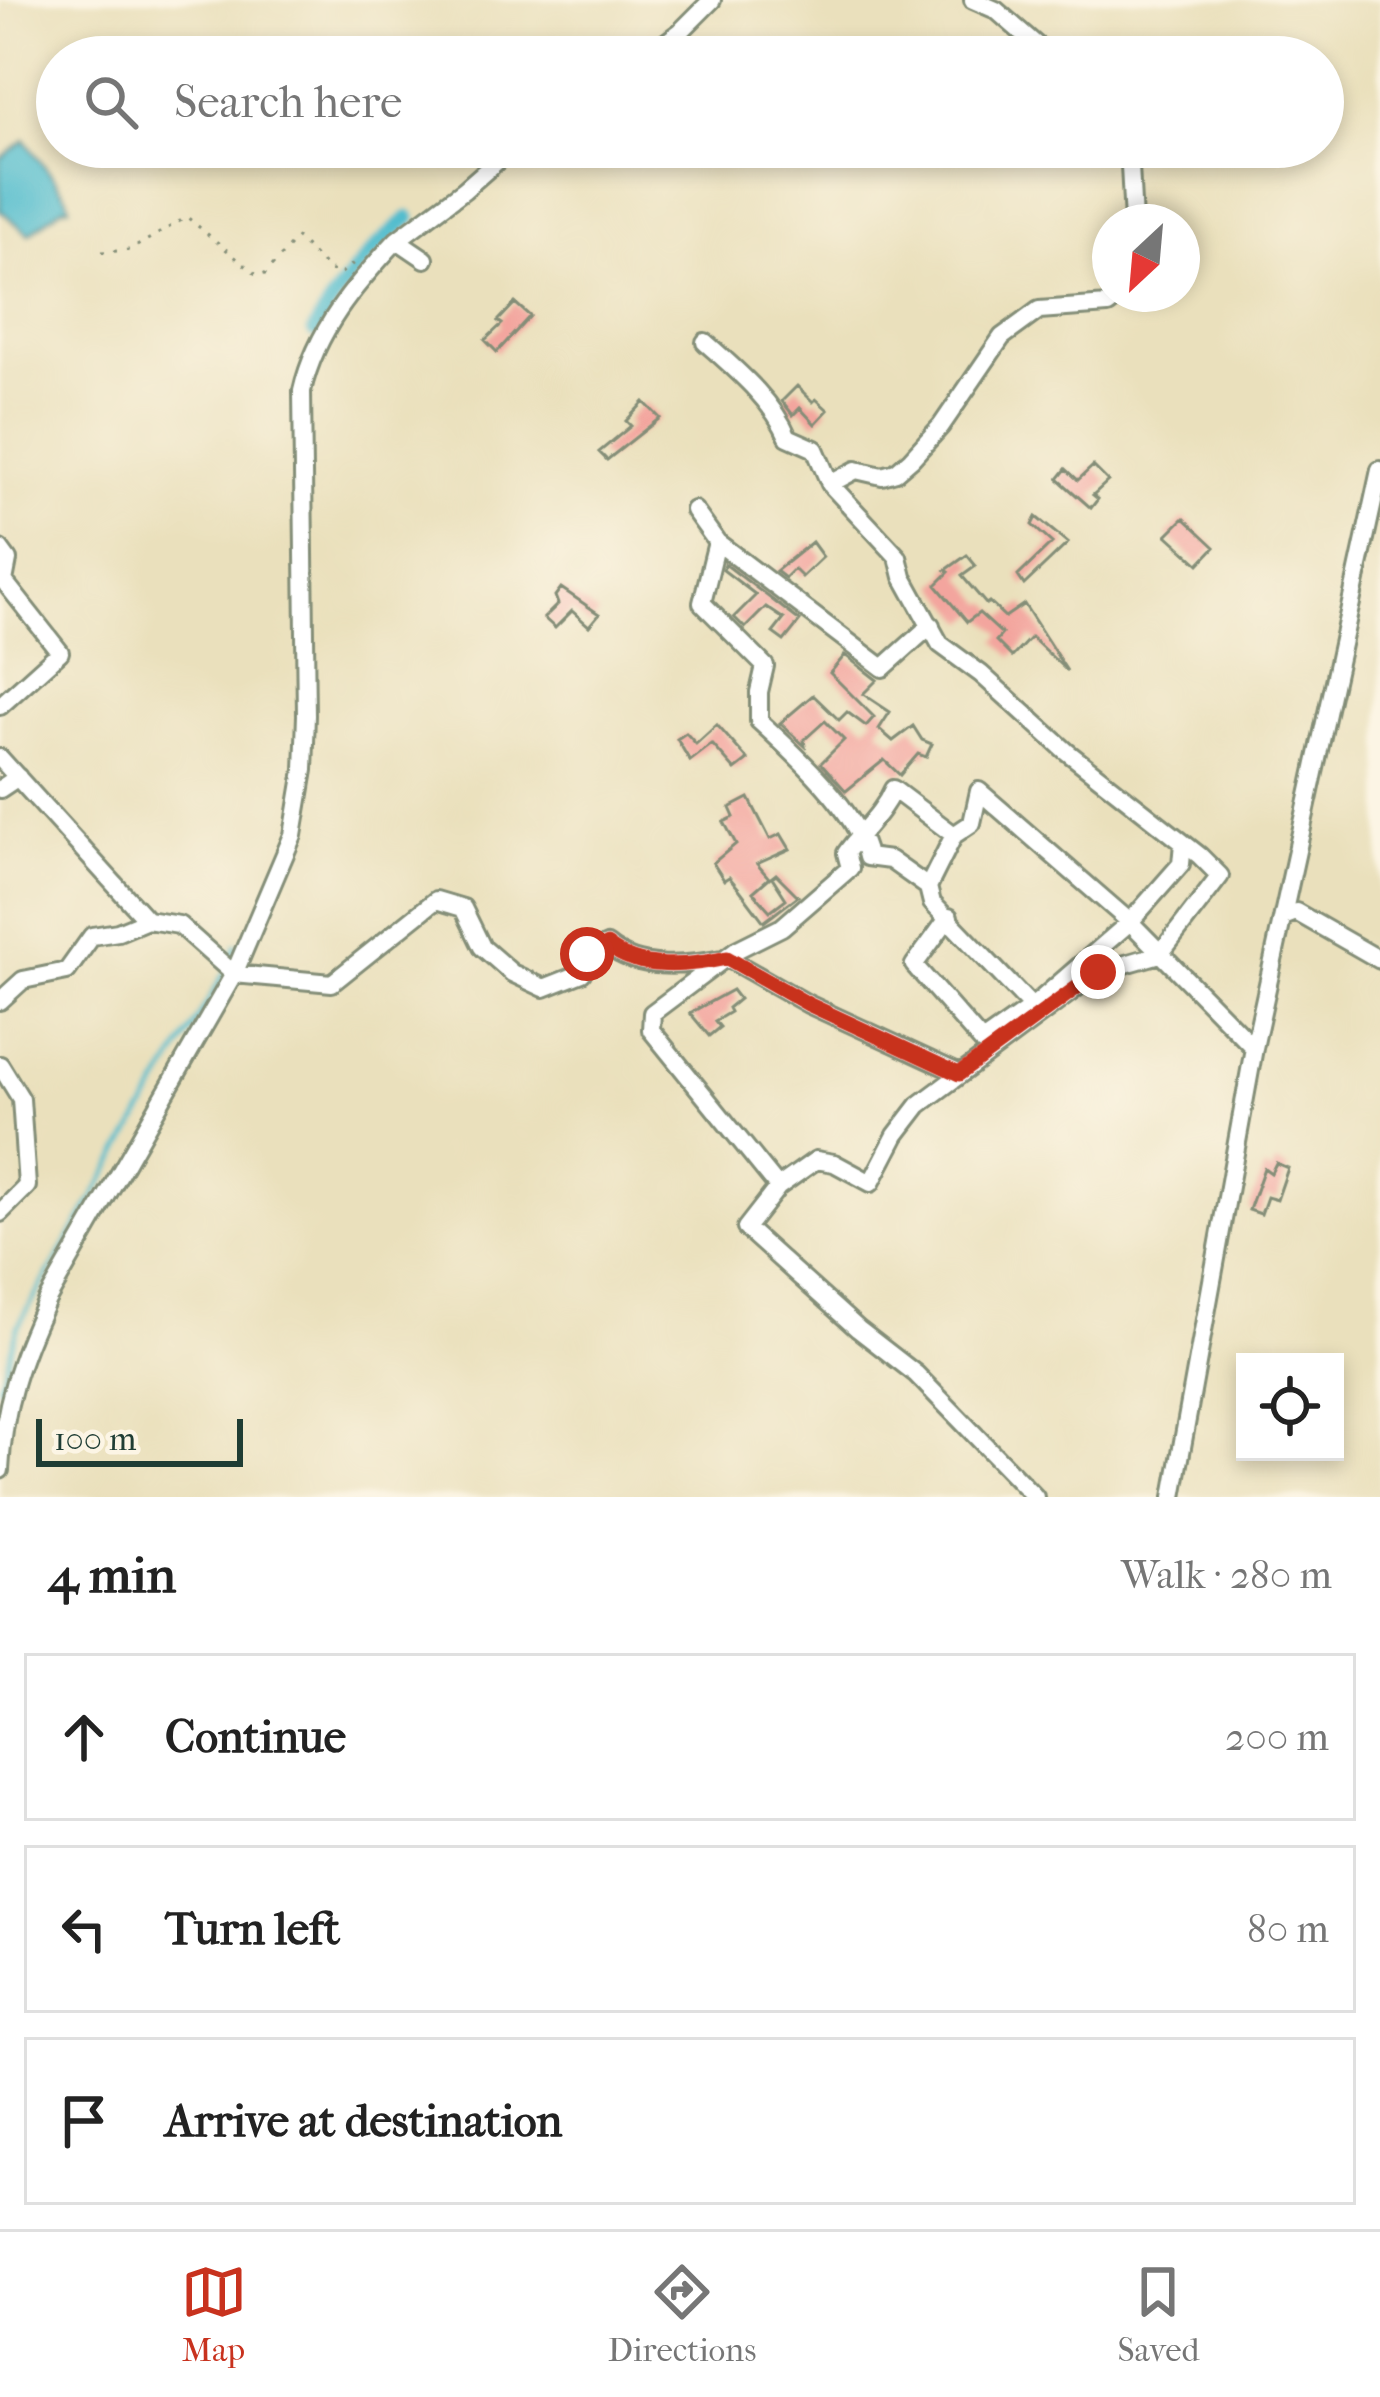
<!DOCTYPE html>
<html lang="en">
<head>
<meta charset="utf-8">
<style>
  :root { --surface:#fff; --page:#f2f2f2; --text:#222; --muted:#767676; --line:#e0e0e0; --accent:#c8321e }
  body { margin:0; font-family:"IM FELL French Canon",serif; background:var(--page); color:var(--text) }
  .controls { position:absolute; right:36px; bottom:36px; display:grid; overflow:hidden; border-radius:0px; box-shadow:0 6px 18px #0003 }
  .controls button { width:108px; height:108px; display:grid; place-items:center; padding:0; border:0; border-bottom:3px solid var(--line); background:var(--surface); color:var(--text); font:60px sans-serif }
  .compass { position:absolute; left:1092px; top:204px; width:108px; height:108px; border-radius:50%; background:var(--surface); box-shadow:0 6px 18px #0003; rotate:206deg }
  .scale { position:absolute; left:36px; bottom:30px; width:207px; box-sizing:border-box; padding-left:12px; border:6px solid #1f3d34; border-top:0; font-size:33px; line-height:42px; white-space:nowrap; color:#1f3d34; -webkit-text-stroke:9px #fcf5e5; paint-order:stroke }
  .stop { position:absolute; width:36px; height:36px; margin:-27px; border:9px solid #c8321e; border-radius:50%; background:#fff }
  .stop.end { background:#c8321e; border-color:#fff; box-shadow:0 3px 12px #0008 }
  .list { margin:0; padding:0; list-style:none }
  h2 { display:flex; justify-content:space-between; align-items:center; height:156px; margin:0; padding:0 48px; font-size:51px }
  h2 small { font-size:39px; font-weight:400; color:var(--muted) }
  .list li { display:grid; grid-template-columns:78px 1fr auto; gap:36px; align-items:center; box-sizing:border-box; height:168px; margin:0 24px 24px; padding:0 24px; border:3px solid var(--line); border-radius:0px }
  .list b { display:block; font-size:45px; white-space:nowrap }
  .list em { font-size:39px; font-style:normal; color:var(--muted) }
  .icon { flex:none; width:66px; height:66px; fill:none; stroke:currentColor; stroke-width:2; stroke-linecap:round; stroke-linejoin:round }
  .map { position:relative; flex:none; width:1380px; height:1497px; overflow:hidden }
  .search { position:absolute; background:var(--surface); box-shadow:0 6px 18px #0003; left:36px; right:36px; top:36px; height:132px; display:flex; align-items:center; gap:30px; box-sizing:border-box; padding:0 42px; border-radius:66px; color:var(--muted); font-size:45px }
  .sheet { height:732px; background:var(--surface) }
  nav { display:flex; justify-content:space-around; align-items:center; box-sizing:border-box; height:168px; border-top:3px solid var(--line); background:var(--surface); font-size:33px; color:var(--muted) }
  nav a { display:grid; justify-items:center; gap:6px }
  nav .on { color:var(--accent) }
  .map>svg:first-child { display:block }
</style>
</head>
<body>
<div class="map">
<svg width="1380" height="1497" viewBox="0 0 1380 1497">
  <rect width="100%" height="100%" fill="#fcf5e5"/>
  <filter id="ink" filterUnits="userSpaceOnUse"><feTurbulence type="fractalNoise" baseFrequency=".00833" numOctaves="2"/><feDisplacementMap in="SourceGraphic" scale="24" xChannelSelector="R" yChannelSelector="G"/><feConvolveMatrix kernelMatrix="1 2 1 2 8 2 1 2 1" color-interpolation-filters="sRGB"/></filter>
  <filter id="wash" filterUnits="userSpaceOnUse"><feTurbulence type="fractalNoise" baseFrequency=".004" numOctaves="4" result="noise"/><feDisplacementMap in="SourceGraphic" scale="48" xChannelSelector="R" yChannelSelector="G"/><feGaussianBlur stdDeviation="2.7" result="paint"/><feColorMatrix in="noise" values="0 0 0 0 0 0 0 0 0 0 0 0 0 0 0 0 0 1.4 0 .05"/><feComposite in="paint" operator="in"/></filter>
  <g filter="url(#wash)">
    <rect width="100%" height="100%" fill="#eae0bc"/>
    <path fill="#52bdce" stroke="#387d81" stroke-width="3" d="M25,140L66,195L70,206L63,207L29,234L0,210V159Z"/>
    <g fill="none" stroke-linecap="round" stroke-linejoin="round">
      <path stroke="#52bdce" stroke-width="4.5" d="M229,961L236,945
        M0,1387L18,1326L225,972"/>
      <path stroke="#52bdce" stroke-width="15" d="M314,331C337,289 371,248 409,218"/>
    </g>
    <g id="blocks">
      <path fill="#f3a59e" d="M515,303L530,316L497,352L485,340L502,324L498,321Z
        M797,386L813,402L816,399L828,410L815,424L800,408L793,415L782,401Z
        M644,402L660,418L607,460L599,452L631,426L626,421Z
        M1093,466L1108,481L1093,495L1098,499L1091,508L1058,479L1066,469L1078,480Z
        M1036,517L1068,543L1024,585L1018,576L1052,543L1032,525Z
        M1184,518L1215,547L1199,564L1167,535Z
        M812,542L823,557L802,577L794,569L785,578L776,571Z
        M967,555L976,566L962,576L986,604L989,602L1005,617L1024,604L1067,671L1031,637L1012,657L996,641L1002,634L979,613L967,622L936,585L949,572L946,570Z
        M725,564L800,621L784,641L773,633L784,619L766,607L745,628L734,617L756,595L723,570Z
        M561,588L599,614L589,626L572,611L555,628L544,618L558,604L555,596Z
        M845,655L877,680L863,694L890,712L879,729L893,741L913,726L922,740L932,744L926,757L918,754L900,775L884,760L846,791L821,763L844,740L825,721L804,740L805,746L780,723L813,695L839,720L847,712L866,726L874,717L830,673Z
        M717,725L748,760L735,770L712,744L690,761L677,739L686,733L696,744Z
        M749,798L770,839L781,834L790,849L757,864L769,878L753,892L770,911L786,899L772,877L776,874L798,896L764,922L740,890L729,877L724,880L713,863L736,844L724,822L734,817L730,808Z
        M732,990L739,999L728,1008L730,1012L715,1021L720,1027L709,1036L690,1013Z
        M1276,1163L1288,1168L1277,1200L1267,1197L1261,1214L1249,1210L1264,1168L1271,1173Z"/>
    </g>
  </g>
  <g filter="url(#ink)">
    <use href="#blocks" fill-opacity="0" stroke="#848e78" stroke-width="3"/>
    <g fill="none" stroke-linecap="round" stroke-linejoin="round">
      <defs>
        <path id="minor" d="M973,0L996,10L1050,57
          M647,57L681,31L712,0
          M1129,147L1133,222
          M425,259L397,240L464,190L513,147
          M705,342C735,369 772,399 788,437L815,449L830,484
          M694,510L717,542
          M0,549L8,560L4,581L60,652L0,706
          M0,758L147,920L179,925L234,974L332,983L436,900L463,908L482,947L512,973L544,988L582,973L587,954L607,945C639,972 689,966 727,958L808,1004L960,1074
          M0,789L18,777
          M954,835L893,789C882,815 862,830 846,853L850,868L782,927L736,950L652,1013L651,1030L778,1187L816,1160L834,1163L871,1183L896,1135L919,1105L1098,972L1160,954L1220,876L1200,856L1066,751L981,674L940,644L903,577L898,557L830,484L856,470L882,476L896,472L911,459L941,426L1002,337L1039,310L1108,305L1122,294
          M1183,843L1181,864L1130,922L979,791L972,823L954,835L928,887L932,903L1032,1007L1130,922L1254,1048
          M928,887L890,860L867,857C859,812 793,752 759,721V692L765,666L702,603L717,542L883,668L931,625
          M949,917L914,965L982,1042L1032,1007
          M1283,917L1296,912L1380,960
          M0,1001L23,980L67,971L92,936L118,932L147,920
          M0,1065L21,1099L27,1186L0,1213
          M778,1187L746,1228L858,1329L916,1374L1035,1497
          M0,1470C3,1407 20,1357 47,1300L234,974L293,835L304,770L306,715L302,391C316,330 355,285 397,240
          M1173,1497L1254,1048L1380,470"/>
      </defs>
      <use href="#minor" stroke="#848e78" stroke-width="22"/>
      <path stroke="#848e78" stroke-width="3" stroke-dasharray="3 9" stroke-linecap="butt" d="M102,252L130,250L187,217L258,276L265,274L297,238L328,269L340,274L355,262"/>
      <use href="#minor" stroke="#fff" stroke-width="16"/>
    </g>
  </g>
  <g fill="none" stroke-linecap="round" stroke-linejoin="round" filter="url(#ink)">
    <path stroke="#c8321e" stroke-width="15" d="M587,954L607,945C639,972 689,966 727,958L808,1004L959,1074L1098,972"/>
  </g>
</svg>
<div class="controls">
<button><svg class="icon" aria-label="locate" viewBox="0 0 24 24"><circle cx="12" cy="12" r="6"/><path d="M12 2v4M12 18v4M2 12h4M18 12h4"/></svg></button>
</div>
<svg class="compass" viewBox="-18 -18 36 36"><path d="M0-13l5 13h-10z" fill="#e53935"/><path d="M0 13l5-13h-10z" fill="#767676"/></svg>
<div class="scale">100 m</div>
<div class="stop" style="left:587px;top:954px"></div>
<div class="stop end" style="left:1098px;top:972px"></div>
<div class="search"><svg class="icon" aria-label="search" viewBox="0 0 24 24"><circle cx="10" cy="10" r="6"/><path d="M15 15l6 6"/></svg>Search here</div>
</div>
<section class="sheet">
<h2>4 min<small>Walk · 280 m</small></h2>
<ul class="list">
<li><svg class="icon" aria-label="ahead" viewBox="0 0 24 24"><path d="M12 20V5M6 11l6-6 6 6"/></svg><div><b>Continue</b></div><em>200 m</em></li>
<li><svg class="icon" aria-label="left" viewBox="0 0 24 24"><path d="M17 20v-9H6M10 6l-5 5 5 5"/></svg><div><b>Turn left</b></div><em>80 m</em></li>
<li><svg class="icon" aria-label="arrive" viewBox="0 0 24 24"><path d="M6 21V4h12l-3 4 3 4H6"/></svg><div><b>Arrive at destination</b></div></li>
</ul>
</section>
<nav>
<a class="on"><svg class="icon" aria-label="map" viewBox="0 0 24 24"><path d="M3 6l6-2 6 2 6-2v14l-6 2-6-2-6 2zM9 4v14M15 6v14"/></svg>Map</a>
<a><svg class="icon" aria-label="directions" viewBox="0 0 24 24"><path d="M12 3l9 9-9 9-9-9zM9 14v-3h6M13 9l2 2-2 2"/></svg>Directions</a>
<a><svg class="icon" aria-label="saved" viewBox="0 0 24 24"><path d="M7 4h10v16l-5-4-5 4z"/></svg>Saved</a>
</nav>
</body>
</html>
